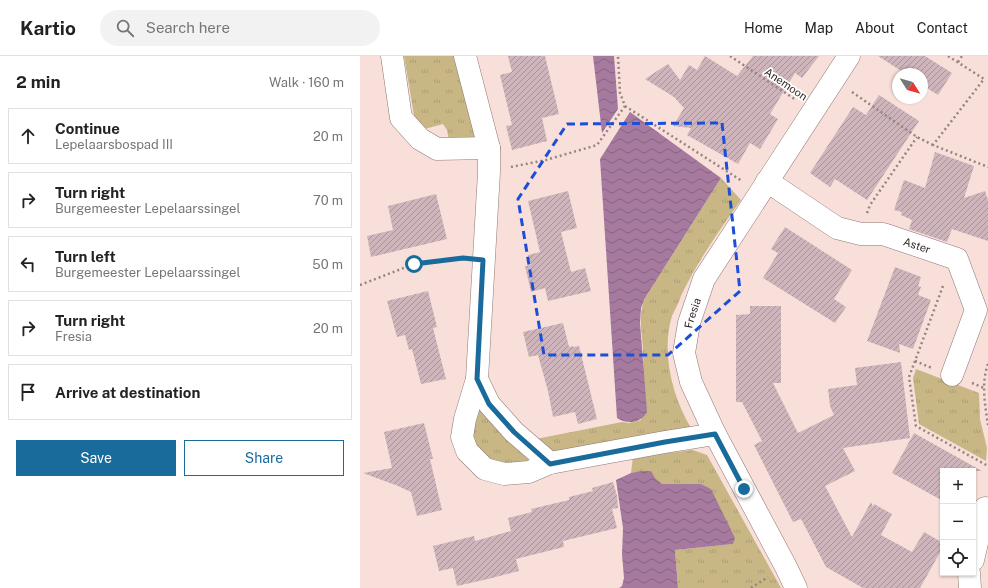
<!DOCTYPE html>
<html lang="en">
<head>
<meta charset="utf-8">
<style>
  :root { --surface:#fff; --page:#f2f2f2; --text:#222; --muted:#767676; --line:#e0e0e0; --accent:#196b9c }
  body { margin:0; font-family:"Public Sans",sans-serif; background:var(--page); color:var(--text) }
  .controls { position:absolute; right:12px; bottom:12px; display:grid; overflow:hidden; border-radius:0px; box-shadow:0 1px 3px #0004 }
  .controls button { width:36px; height:36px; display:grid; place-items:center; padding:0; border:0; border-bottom:1px solid var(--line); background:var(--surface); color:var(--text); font:20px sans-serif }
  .compass { position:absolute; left:532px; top:12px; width:36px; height:36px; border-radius:50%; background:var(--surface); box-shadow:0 1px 3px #0004; rotate:127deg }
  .stop { position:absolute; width:12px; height:12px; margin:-9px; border:3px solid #196b9c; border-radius:50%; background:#fff }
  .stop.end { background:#196b9c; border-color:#fff; box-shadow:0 1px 4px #0008 }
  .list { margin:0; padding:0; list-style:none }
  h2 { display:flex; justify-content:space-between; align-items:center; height:52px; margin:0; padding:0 16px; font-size:17px }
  h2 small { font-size:13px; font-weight:400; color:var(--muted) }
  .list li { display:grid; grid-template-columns:26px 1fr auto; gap:12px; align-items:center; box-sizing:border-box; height:56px; margin:0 8px 8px; padding:0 8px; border:1px solid var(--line); border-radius:0px }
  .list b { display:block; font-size:15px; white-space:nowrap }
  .list p { margin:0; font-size:13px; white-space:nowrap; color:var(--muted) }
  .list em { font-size:13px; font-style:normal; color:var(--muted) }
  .actions { display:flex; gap:8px; padding:12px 16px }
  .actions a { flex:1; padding:9px 0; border:1px solid var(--accent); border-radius:0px; text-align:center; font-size:14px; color:var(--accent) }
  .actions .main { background:var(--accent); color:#fff }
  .icon { flex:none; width:22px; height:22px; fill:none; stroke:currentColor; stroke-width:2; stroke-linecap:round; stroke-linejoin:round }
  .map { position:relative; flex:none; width:628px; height:532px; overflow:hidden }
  header { display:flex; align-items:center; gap:24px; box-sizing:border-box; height:56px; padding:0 20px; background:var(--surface); border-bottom:1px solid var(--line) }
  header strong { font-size:19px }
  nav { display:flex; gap:22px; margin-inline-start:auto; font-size:14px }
  .search { width:280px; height:36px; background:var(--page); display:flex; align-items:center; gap:10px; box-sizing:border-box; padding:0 14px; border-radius:22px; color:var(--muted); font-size:15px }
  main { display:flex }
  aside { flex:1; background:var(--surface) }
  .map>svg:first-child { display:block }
</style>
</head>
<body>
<header>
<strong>Kartio</strong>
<div class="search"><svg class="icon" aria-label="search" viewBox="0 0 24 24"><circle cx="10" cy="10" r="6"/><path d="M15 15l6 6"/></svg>Search here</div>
<nav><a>Home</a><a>Map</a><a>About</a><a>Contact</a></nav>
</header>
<main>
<aside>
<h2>2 min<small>Walk · 160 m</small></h2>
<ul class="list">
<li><svg class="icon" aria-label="ahead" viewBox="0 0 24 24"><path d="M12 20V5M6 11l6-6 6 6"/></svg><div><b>Continue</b><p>Lepelaarsbospad III</p></div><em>20 m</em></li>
<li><svg class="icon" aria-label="right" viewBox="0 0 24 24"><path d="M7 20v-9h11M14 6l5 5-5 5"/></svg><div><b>Turn right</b><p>Burgemeester Lepelaarssingel</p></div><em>70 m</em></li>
<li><svg class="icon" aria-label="left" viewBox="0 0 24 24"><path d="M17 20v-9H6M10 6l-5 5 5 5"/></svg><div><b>Turn left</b><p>Burgemeester Lepelaarssingel</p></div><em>50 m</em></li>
<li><svg class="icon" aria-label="right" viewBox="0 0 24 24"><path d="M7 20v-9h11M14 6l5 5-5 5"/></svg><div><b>Turn right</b><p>Fresia</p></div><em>20 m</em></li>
<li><svg class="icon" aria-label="arrive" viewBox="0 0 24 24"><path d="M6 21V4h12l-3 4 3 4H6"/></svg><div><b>Arrive at destination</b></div></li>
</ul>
<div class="actions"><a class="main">Save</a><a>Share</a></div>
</aside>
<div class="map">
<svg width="628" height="532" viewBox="0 0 628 532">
  <defs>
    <pattern id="grass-tufts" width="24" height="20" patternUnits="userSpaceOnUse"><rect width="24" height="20" fill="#c8b784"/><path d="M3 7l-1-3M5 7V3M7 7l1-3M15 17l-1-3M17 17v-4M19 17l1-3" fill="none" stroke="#ac9d72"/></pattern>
    <pattern id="water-waves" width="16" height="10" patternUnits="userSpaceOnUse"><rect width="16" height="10" fill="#a57a9e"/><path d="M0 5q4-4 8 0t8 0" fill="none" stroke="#876481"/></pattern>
    <pattern id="building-hatch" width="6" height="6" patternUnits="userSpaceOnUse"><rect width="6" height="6" fill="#ceb5bb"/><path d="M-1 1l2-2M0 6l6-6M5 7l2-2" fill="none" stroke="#a89398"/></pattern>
  </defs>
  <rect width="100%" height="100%" fill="#f9dfd9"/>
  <path fill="url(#grass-tufts)" d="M44,0H99L119,84L90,90L87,74L83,68L61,74L56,71Z
    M361,122L381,144C359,175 337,206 321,240C319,247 315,253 312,260C301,296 312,340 331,372L199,397L187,393L171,384L262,366L269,367L281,364C281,342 284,320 283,298C283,278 277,261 285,242Z
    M556,313L619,337L620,363L627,392L626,405L559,368L553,322Z
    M116,348L128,360L143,381L171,406L155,411L115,400L112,379Z
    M333,394L347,399L421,532H318L315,494L372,488L341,428H302C290,418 285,415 271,417L273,401Z"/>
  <path fill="url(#water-waves)" d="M233,0H254L258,53L242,77Z
    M270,56L361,122L285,242L281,252L280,267L287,356C281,367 267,369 257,362L240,103Z
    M282,415H291L295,422L302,428H341L351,433L375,482L373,488L315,494L318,532H259L262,530L264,522L262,498L263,472L256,424L271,417Z"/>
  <path fill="url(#building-hatch)" d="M148,0H185L199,58L182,62L187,85L152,94L146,70L152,69L140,19L152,16Z
    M345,0L377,20L393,0H459L442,22L435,17L410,58L418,63L400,93L390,87L378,108L327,79L331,72L313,70L324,52L314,41L285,23L308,8L320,24L329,9L337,14Z
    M518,0H565L592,17L578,39L562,29V18H546Z
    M519,39L559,65L507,144L475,123L470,131L450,117L493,51L506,59Z
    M575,96L614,110L604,142L625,135L628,144V185L592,173L587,186L549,173L552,164L541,159L542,156L534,154L544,124L565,132Z
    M208,135L217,172L201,176L211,216L225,212L231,235L188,245L185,232L171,236L165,210L171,209L168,199L180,196L168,145Z
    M76,138L87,183L11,201L7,180L33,174L28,150Z
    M425,171L492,214L474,243L486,251L475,267L403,222L418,197L411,193Z
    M535,211L561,221L558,230L561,231L558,239L571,244L553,293L539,288L540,297L507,285Z
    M68,235L77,271L73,272L86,323L61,328L52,293L49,294L45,279L37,281L27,245Z
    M390,250H421V327H413L438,377L474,359L470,350L468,333L497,329L495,312L541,306L550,382L483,392L495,415L465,430L492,481L511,446L513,451L514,448L532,458L521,479L552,496L564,476L583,487V491L560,532H503L466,511L441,463L433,466L394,389L402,385L382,346H376V259L390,258Z
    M203,267L209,291L213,290V291L219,290L237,363L218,368L215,356L193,361L188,335L178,299L169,301L163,276Z
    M64,367L73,403H70L82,454L57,460L51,436L38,430L3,417L32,412L24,376Z
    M554,377L579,391L622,415H583V445L547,425L532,417Z
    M253,426L257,440L258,452L252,453L257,472L203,485L204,491L156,503L159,515L128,523L97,530L93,512L79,515L73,490L114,480L115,485L151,475L148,462L172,456L171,453L209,444V441L233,435L232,432Z"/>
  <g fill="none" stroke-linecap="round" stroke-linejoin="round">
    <defs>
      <g id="street">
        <path d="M32,0L41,62L60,83L77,93L129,92"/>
        <path d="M105,0L129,92V116L117,323L105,363L102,381L107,395L125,413L144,418L169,416L190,407L305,386L355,378"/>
        <path id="s1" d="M407,125L477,172L501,178H523L597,203L616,254L592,319"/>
        <path d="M117,323L129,348L154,376L190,407"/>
        <path d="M613,504L625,452"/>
        <path d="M609,517L610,532"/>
      </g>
      <g id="secondary">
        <path id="s2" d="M436,532L426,511L355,378L331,326L324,297L329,267L344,223L489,0"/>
      </g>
    </defs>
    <use href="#street" stroke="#907874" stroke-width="23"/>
    <use href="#secondary" stroke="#907874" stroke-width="23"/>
    <path stroke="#958480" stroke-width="2.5" stroke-dasharray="2 3" stroke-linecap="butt" d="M370,0L436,44
      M588,0L624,23L573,89L628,111
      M598,6L602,0
      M492,36L557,81L573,89
      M265,50L382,125
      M151,111L186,104L237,89L265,50L260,37L258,0
      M507,157L510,149L557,81
      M0,229L54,208L103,203
      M583,230L549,321L556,370L628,410
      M555,305L572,312
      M628,308C621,327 625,349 628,369
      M612,327L624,332
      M391,532L408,521"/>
    <use href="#street" stroke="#fff" stroke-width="22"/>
    <use href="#secondary" stroke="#fff" stroke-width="22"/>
  </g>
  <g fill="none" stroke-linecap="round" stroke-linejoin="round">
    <path stroke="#196b9c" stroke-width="5" d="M54,208L103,202L123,204L117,323L129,348L154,376L190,408L305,386L355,378L384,433"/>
  </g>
  <path fill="none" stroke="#1d4ed8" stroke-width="3" stroke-dasharray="8 5" stroke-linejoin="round" d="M362,67L380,235L308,299H184L158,143L207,68Z"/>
  <g text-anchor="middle" stroke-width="3.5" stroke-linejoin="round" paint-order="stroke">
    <g font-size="11" fill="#312826" stroke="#fff">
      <text transform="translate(426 28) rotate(34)" y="4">Anemoon</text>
      <text dy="4" stroke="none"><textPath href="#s1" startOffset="167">Aster</textPath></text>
      <text dy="4" stroke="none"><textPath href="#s2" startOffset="302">Fresia</textPath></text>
    </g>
  </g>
</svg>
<div class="controls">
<button>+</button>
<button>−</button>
<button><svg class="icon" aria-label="locate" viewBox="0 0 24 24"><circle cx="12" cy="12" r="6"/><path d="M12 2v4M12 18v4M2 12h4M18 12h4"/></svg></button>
</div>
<svg class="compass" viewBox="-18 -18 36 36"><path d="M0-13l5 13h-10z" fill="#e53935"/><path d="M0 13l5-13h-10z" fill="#767676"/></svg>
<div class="stop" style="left:54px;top:208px"></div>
<div class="stop end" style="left:384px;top:433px"></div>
</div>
</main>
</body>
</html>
